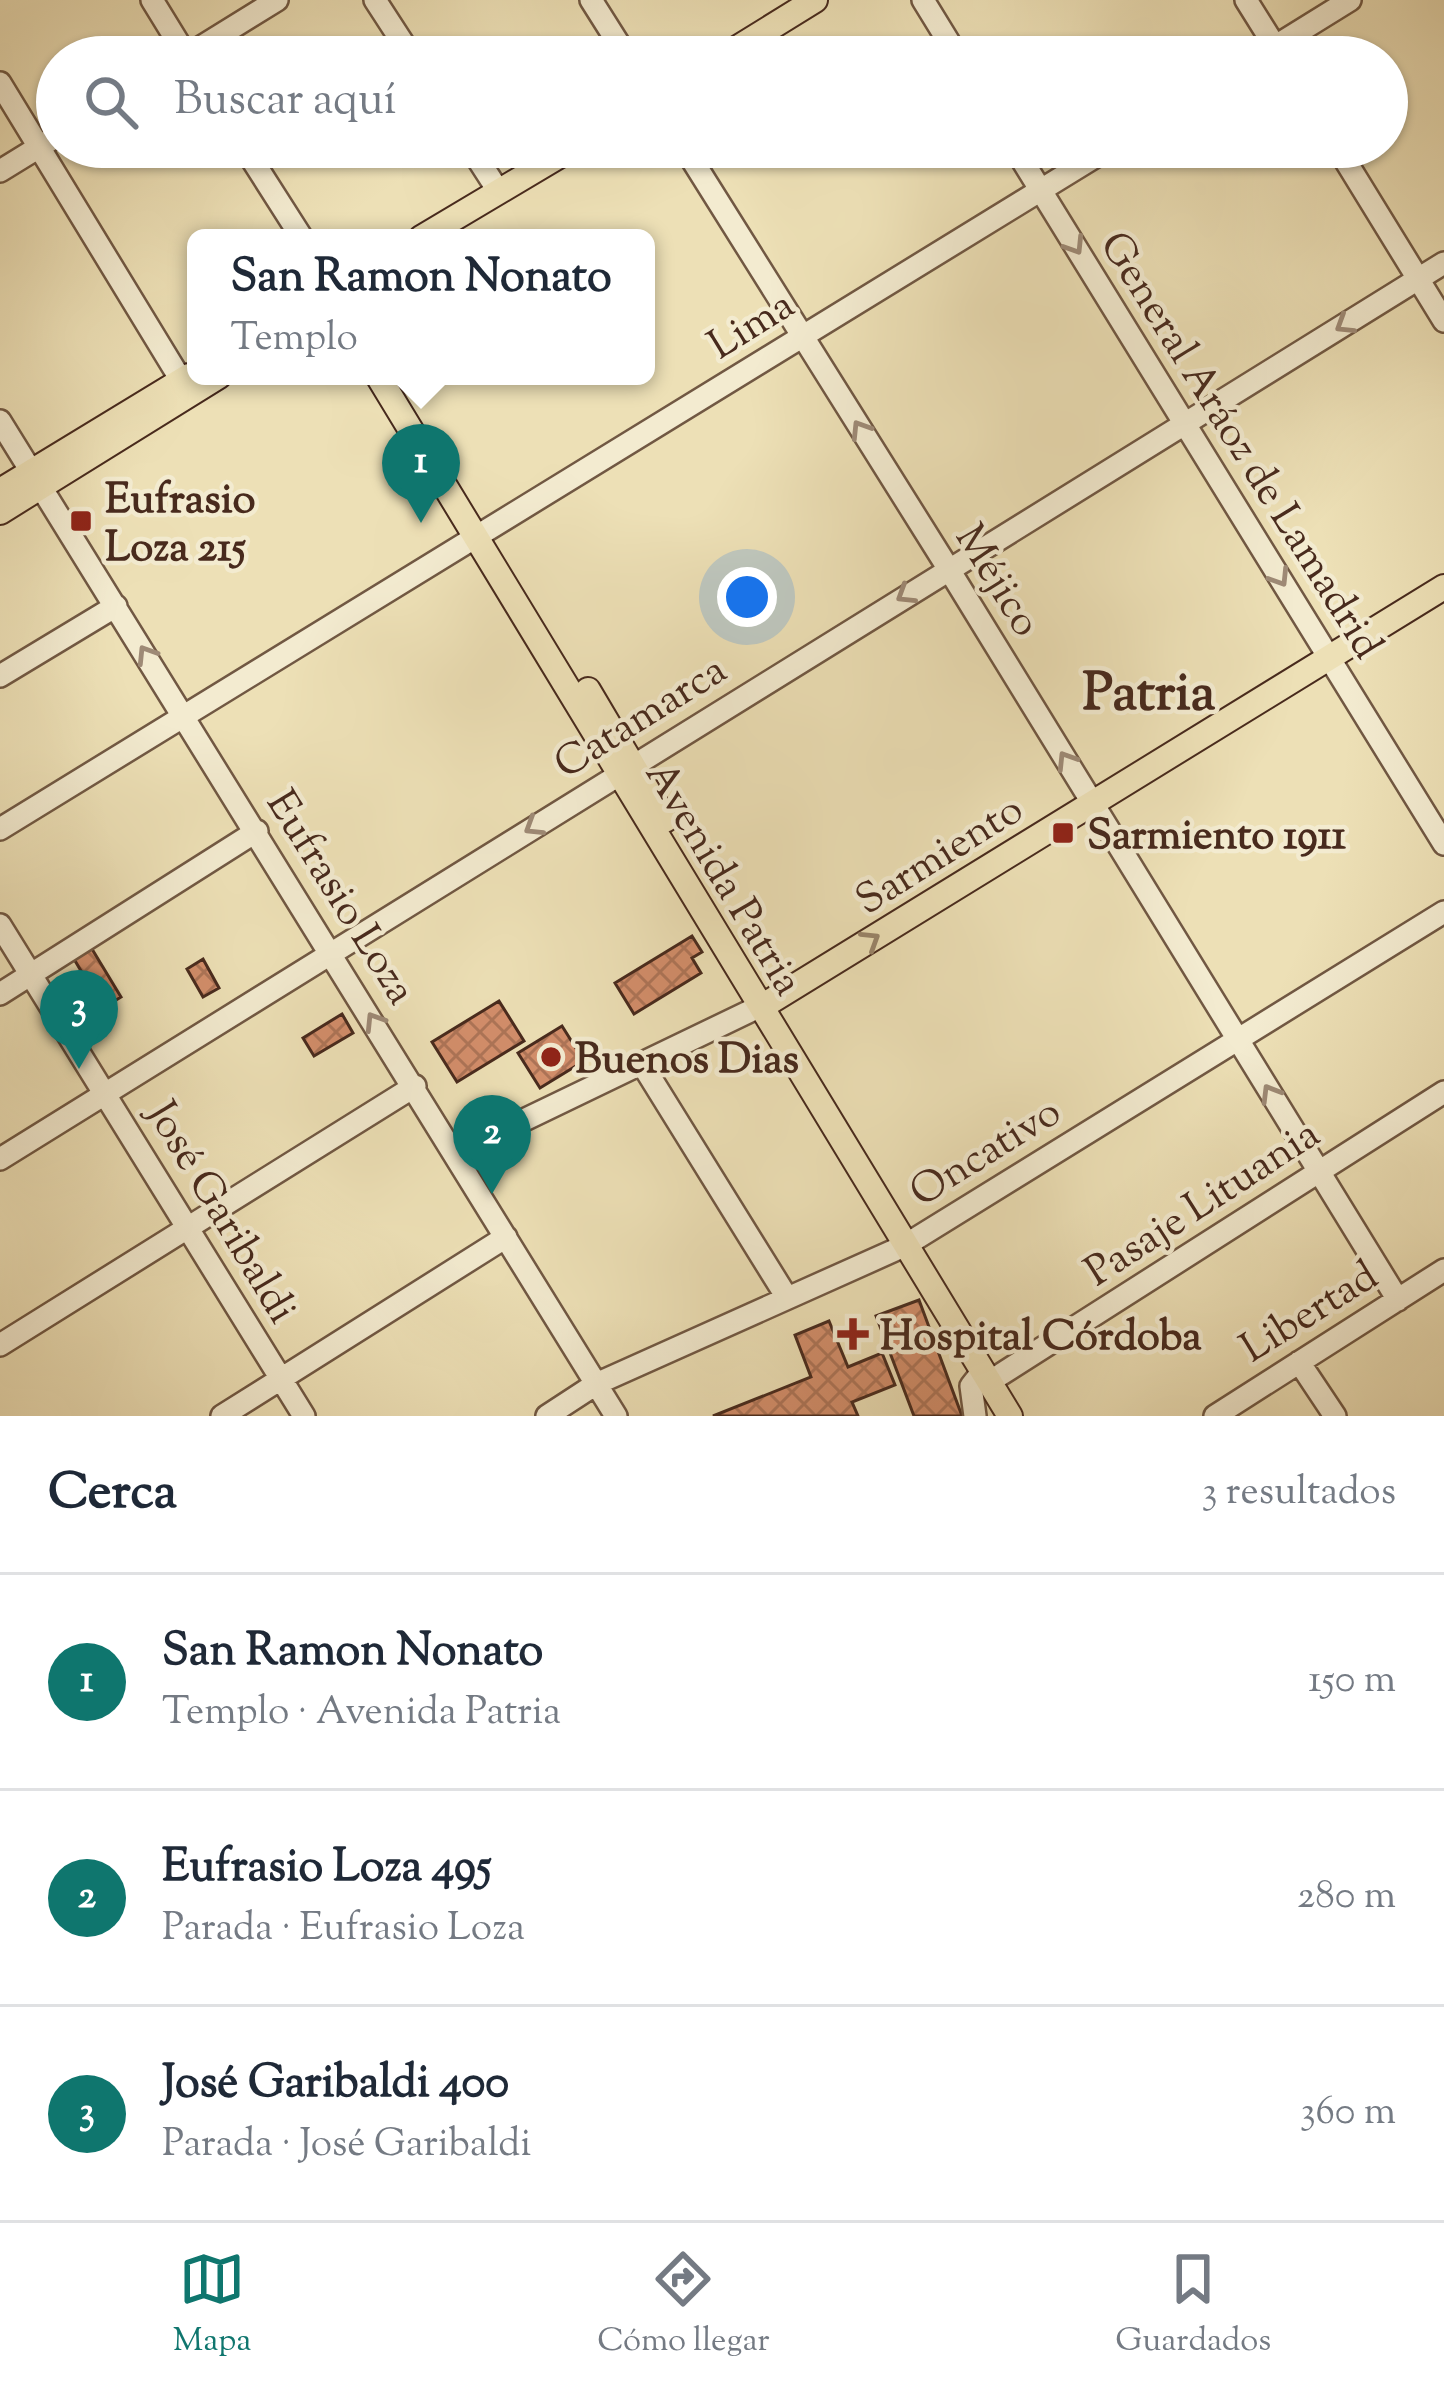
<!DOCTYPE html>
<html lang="es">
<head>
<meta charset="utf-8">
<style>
  :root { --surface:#fff; --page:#f2f2f3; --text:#1f2937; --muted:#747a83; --line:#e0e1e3; --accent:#0f766e }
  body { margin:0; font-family:"Sorts Mill Goudy",serif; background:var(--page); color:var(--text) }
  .you { position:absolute; left:747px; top:597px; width:42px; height:42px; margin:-30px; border:9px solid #fff; border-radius:50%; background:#1a73e8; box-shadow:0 0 0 18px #1a73e833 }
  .badge { display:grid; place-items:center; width:78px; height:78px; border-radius:50%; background:var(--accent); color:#fff; font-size:39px; font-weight:700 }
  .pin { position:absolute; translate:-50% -99px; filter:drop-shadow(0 3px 6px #0008) }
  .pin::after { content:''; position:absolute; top:63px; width:42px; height:36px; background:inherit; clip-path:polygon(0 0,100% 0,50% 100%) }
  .popup { position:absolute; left:187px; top:229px; width:468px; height:156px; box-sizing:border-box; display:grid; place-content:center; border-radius:18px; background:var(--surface); filter:drop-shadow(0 3px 9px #0005); font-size:39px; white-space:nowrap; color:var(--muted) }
  .popup b { font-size:45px; color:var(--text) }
  .popup::after { content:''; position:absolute; left:50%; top:100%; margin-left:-24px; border:24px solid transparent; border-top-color:var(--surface) }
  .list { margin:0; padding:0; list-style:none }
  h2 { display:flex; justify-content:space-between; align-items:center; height:156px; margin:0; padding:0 48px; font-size:51px }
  h2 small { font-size:39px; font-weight:400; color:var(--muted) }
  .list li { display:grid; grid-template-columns:78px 1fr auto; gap:36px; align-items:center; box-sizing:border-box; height:216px; padding:0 48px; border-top:3px solid var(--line) }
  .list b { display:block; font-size:45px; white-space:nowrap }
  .list p { margin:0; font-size:39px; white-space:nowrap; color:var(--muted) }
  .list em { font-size:39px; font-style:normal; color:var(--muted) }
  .icon { flex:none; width:66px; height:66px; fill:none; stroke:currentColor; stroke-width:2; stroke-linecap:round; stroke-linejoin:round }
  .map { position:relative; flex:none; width:1444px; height:1416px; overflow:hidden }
  .search { position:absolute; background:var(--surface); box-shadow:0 3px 9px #0004; left:36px; right:36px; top:36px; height:132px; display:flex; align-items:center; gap:30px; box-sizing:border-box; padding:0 42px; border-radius:66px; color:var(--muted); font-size:45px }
  .sheet { height:804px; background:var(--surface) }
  nav { display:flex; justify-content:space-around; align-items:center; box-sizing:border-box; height:168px; border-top:3px solid var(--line); background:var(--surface); font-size:33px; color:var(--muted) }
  nav a { display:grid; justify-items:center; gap:6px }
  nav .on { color:var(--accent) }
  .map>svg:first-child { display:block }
</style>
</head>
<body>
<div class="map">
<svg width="1444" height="1416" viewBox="0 0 1444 1416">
  <defs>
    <pattern id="building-cross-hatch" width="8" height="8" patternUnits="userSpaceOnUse" patternTransform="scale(3)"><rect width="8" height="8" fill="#d38e6b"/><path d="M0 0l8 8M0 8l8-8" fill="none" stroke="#ad7457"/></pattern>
  </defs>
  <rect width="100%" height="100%" fill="#ede0b6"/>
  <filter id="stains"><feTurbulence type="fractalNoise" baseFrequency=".00167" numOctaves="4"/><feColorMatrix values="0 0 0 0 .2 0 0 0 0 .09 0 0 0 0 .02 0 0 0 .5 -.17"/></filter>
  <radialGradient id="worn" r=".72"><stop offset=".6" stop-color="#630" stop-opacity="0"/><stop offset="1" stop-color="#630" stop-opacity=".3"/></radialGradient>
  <path fill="url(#building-cross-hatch)" stroke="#482a1d" stroke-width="3" d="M692,936L702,952L692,958L701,973L634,1014L615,983Z
    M92,949L121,997L103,1008L74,959Z
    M203,959L219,988L203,997L187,969Z
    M499,1001L524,1041L457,1082L432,1042Z
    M342,1014L353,1033L314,1056L303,1038Z
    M562,1026L584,1061L540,1088L518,1053Z
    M919,1300L962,1416H914L876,1316Z
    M829,1321L848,1367L882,1353L895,1385L852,1402L858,1416H713L811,1377L795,1335Z"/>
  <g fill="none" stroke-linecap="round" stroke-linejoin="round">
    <defs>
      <path id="minor" d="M152,0L187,57
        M375,0L412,57
        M591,0L627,57
        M923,0L958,57
        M1246,0L1281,56
        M185,57L277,0
        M1258,57L1350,0
        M0,83L181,380
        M244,147L302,238
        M470,147L499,192
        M684,147L948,568L1398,1300
        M1014,147L1444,844
        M1337,147L1444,321
        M0,171L57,136
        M0,421L616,1416
        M0,676L116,606
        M0,829L1111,147
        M0,925L304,1416
        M0,994L257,831
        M642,1064L786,1296
        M456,1157L493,1135L771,1001
        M0,1159L1444,263
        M0,1345L415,1086
        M1299,1362L1335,1416
        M1000,1375L1444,1092
        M222,1416L506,1237
        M547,1416L596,1384L904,1246L1444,912
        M975,1416L971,1386L982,1372
        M1215,1416L1444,1270"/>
      <path id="major" d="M723,57L815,0
        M421,238L574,147
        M378,376L1010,1416
        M0,491L189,376
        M0,512L219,376
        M588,690L665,820
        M771,1001L1444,587"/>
    </defs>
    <use href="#minor" stroke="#715843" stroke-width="26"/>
    <use href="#major" stroke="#482a1d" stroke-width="28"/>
    <use href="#minor" stroke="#f3ebd0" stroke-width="21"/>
    <use href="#major" stroke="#ede0b6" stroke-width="24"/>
  </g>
  <defs><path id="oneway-chevron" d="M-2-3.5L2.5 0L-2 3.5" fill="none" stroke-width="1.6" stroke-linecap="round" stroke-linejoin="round" transform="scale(3)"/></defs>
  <g stroke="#9e8a76">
    <use href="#oneway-chevron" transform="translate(1075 246) rotate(58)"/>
    <use href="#oneway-chevron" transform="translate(1344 325) rotate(148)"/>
    <use href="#oneway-chevron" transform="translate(860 429) rotate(-122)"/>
    <use href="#oneway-chevron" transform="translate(1280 578) rotate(58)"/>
    <use href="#oneway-chevron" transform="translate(905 595) rotate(148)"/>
    <use href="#oneway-chevron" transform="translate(146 654) rotate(-122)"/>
    <use href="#oneway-chevron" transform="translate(1066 760) rotate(-122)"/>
    <use href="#oneway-chevron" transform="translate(533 827) rotate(148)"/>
    <use href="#oneway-chevron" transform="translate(374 1021) rotate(-122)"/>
    <use href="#oneway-chevron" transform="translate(1270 1093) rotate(-121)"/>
  </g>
  <use stroke="#9a856a" href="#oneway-chevron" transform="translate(871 940) rotate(-32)"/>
  <g fill="#8f2418" stroke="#f3ebd0" stroke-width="4.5">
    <rect x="69" y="509" width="24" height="24" rx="6"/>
    <rect x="1051" y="821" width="24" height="24" rx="6"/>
    <circle cx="551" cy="1057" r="12"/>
    <path d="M847 1316h12v12h12v12h-12v12h-12v-12h-12v-12h12z"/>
  </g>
  <g text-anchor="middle" stroke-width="9" stroke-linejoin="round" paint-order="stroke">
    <g font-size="42" fill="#482a1d" stroke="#f3ebd0">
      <text transform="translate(750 323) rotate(-32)" y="15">Lima</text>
      <text transform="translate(1243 444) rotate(58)" y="15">General Aráoz de Lamadrid</text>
      <text transform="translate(1000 579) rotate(58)" y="15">Méjico</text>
      <text transform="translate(639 715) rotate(-32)" y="15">Catamarca</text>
      <text transform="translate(938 853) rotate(-32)" y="15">Sarmiento</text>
      <text transform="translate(726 877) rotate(59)" y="15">Avenida Patria</text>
      <text transform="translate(343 896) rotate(58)" y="15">Eufrasio Loza</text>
      <text transform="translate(984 1150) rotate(-32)" y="15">Oncativo</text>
      <text transform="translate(1201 1201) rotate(-33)" y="15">Pasaje Lituania</text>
      <text transform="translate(224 1211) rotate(59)" y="15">José Garibaldi</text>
      <text transform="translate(1308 1310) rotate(-32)" y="15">Libertad</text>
    </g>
    <g font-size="42" font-weight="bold" fill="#482a1d" stroke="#f3ebd0" text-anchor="start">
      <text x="105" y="512">Eufrasio<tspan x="105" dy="48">Loza 215</tspan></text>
      <text x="1087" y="848">Sarmiento 1911</text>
      <text x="575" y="1072">Buenos Dias</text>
      <text x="880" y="1349">Hospital Córdoba</text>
    </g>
    <g font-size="54" font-weight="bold" fill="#482a1d" stroke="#f3ebd0">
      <text x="1149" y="709">Patria</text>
    </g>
  </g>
  <rect width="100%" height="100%" filter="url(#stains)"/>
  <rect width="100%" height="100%" fill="url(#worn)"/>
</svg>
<div class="you"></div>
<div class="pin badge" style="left:421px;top:523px">1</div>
<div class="popup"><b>San Ramon Nonato</b>Templo</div>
<div class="pin badge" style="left:492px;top:1194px">2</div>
<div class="pin badge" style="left:79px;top:1069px">3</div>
<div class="search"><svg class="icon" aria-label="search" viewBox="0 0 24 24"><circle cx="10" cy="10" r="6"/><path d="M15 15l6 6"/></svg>Buscar aquí</div>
</div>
<section class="sheet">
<h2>Cerca<small>3 resultados</small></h2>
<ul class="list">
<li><span class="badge">1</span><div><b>San Ramon Nonato</b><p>Templo · Avenida Patria</p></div><em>150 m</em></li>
<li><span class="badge">2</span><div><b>Eufrasio Loza 495</b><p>Parada · Eufrasio Loza</p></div><em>280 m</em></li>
<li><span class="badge">3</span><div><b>José Garibaldi 400</b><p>Parada · José Garibaldi</p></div><em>360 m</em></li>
</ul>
</section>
<nav>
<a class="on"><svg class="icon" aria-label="map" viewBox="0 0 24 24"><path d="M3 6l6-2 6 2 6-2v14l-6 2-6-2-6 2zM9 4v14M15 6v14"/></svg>Mapa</a>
<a><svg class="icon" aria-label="directions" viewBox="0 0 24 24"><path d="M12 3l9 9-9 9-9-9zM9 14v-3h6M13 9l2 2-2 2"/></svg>Cómo llegar</a>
<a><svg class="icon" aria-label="saved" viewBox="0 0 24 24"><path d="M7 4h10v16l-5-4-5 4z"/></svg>Guardados</a>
</nav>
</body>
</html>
